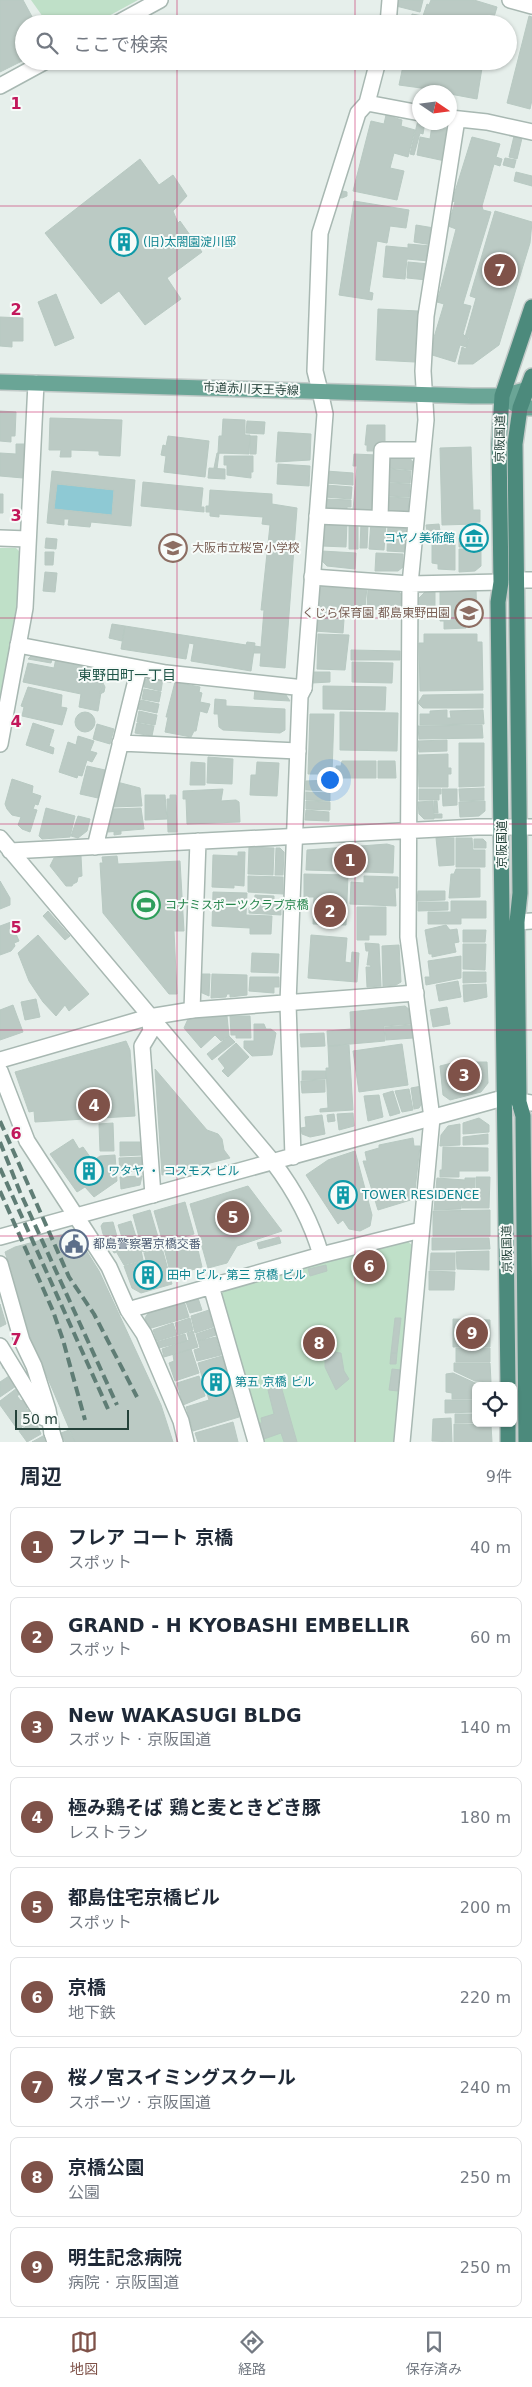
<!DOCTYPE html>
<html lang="ja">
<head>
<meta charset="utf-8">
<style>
  :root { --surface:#fff; --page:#f6f6f7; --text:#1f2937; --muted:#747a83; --line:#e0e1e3; --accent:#7f5249 }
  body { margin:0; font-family:"DejaVu Sans","Noto Sans JP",sans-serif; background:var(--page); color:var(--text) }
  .controls { position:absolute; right:15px; bottom:15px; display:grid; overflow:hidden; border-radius:8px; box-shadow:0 1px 4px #0004 }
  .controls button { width:45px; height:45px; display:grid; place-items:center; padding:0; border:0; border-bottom:1px solid var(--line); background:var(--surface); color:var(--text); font:25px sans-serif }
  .compass { position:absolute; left:412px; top:85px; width:45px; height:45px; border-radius:50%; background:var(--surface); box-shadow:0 1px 4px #0004; rotate:103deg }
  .scale { position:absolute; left:15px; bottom:12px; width:114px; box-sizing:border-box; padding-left:5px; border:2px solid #24423a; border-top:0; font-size:14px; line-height:18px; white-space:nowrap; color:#24423a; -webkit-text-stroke:4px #f7fbf9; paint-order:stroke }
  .you { position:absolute; left:329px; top:779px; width:18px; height:18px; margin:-12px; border:4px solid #fff; border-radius:50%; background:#1a73e8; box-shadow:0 0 0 8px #1a73e833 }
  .badge { display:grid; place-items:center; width:32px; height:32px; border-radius:50%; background:var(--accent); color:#fff; font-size:16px; font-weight:700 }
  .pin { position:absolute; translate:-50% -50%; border:2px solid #fff; box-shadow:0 1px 5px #0006 }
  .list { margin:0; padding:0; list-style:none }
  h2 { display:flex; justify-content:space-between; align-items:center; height:65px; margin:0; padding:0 20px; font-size:21px }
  h2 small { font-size:16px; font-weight:400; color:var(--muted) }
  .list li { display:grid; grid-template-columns:32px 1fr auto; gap:15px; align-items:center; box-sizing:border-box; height:80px; margin:0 10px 10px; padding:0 10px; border:1px solid var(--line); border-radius:8px }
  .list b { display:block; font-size:19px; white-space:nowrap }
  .list p { margin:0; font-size:16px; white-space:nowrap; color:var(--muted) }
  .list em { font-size:16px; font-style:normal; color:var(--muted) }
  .icon { flex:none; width:28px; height:28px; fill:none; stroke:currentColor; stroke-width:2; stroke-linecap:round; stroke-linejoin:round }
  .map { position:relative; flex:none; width:532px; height:1442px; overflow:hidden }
  .search { position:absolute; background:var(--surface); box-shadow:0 1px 4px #0004; left:15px; right:15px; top:15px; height:55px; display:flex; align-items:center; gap:12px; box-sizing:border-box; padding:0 18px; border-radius:28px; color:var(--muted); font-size:19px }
  .sheet { height:875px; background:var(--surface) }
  nav { display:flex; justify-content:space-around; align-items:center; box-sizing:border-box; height:70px; border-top:1px solid var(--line); background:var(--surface); font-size:14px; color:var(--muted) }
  nav a { display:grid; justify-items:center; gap:2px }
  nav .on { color:var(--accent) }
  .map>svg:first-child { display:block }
</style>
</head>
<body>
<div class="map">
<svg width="532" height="1442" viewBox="0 0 532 1442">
  <rect width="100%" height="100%" fill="#e6efeb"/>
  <path fill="#bfe0c8" d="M31,0H138L94,24H48Z
    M0,548H16L21,553L17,603L0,701Z
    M406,1240L412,1245L396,1437L393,1442H263L219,1299L224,1290Z"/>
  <path fill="#8ec9d4" d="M57,484L114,490L112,515L54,509Z"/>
  <path fill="#bbcac4" stroke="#b8c9c2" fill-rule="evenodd" d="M0,0H23L36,24H24V60L0,72Z
    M398,0H423L420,12L396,6Z
    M431,0H474L497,7L492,24H410L412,14L423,16L427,4L429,5Z
    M529,16L532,17V100L530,109L507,103Z
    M404,61L476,62L474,67L482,68L477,99L450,94V92L399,85Z
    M386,115L402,120L401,126L415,130L408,157L394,153L390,168L404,171L397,200L353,191L371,121L384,124Z
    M418,120L420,122H425L423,134L420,133L414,155L410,154Z
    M432,125L451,129L445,161L417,155L420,137L430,139Z
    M514,136L522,138L517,159L509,157Z
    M472,137L500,144L496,157L502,159L500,166L494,164L482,206L483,210L491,212L463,304L471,306L463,334L468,339L466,347L460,345L455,362L429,354L444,304L437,302L456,229L448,226L455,202L452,201Z
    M505,158L516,160L514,168L503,165Z
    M140,159L159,185L173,175L187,196L173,211L178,223L180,221L202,252L167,278L181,299L145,325L119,291L101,304L45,233Z
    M516,172L532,176V186L514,181Z
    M339,190L347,192V196L342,198L337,197Z
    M354,201L409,210L406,228L390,226L387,243L377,241L369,292L373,293L372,300L339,295Z
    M495,211L532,222L530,243L499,345L473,364H458L462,347L466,349L469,338L465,337L476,298L470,296Z
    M416,225L434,228L432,245L414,242Z
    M408,244L431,246L429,261L407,259L405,279L383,277L386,246L408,248Z
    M408,262L429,264L427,280L407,278Z
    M56,294L74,338L55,346L38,302Z
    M378,309L418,311L415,362L376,360Z
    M0,317L23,318V341H12V347L0,346Z
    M0,411L16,412L15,436H11V442L0,441Z
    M50,418L122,420L120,456L99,455V451L71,450V457H60L61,450H49Z
    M223,419L245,420V435H250L249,454L218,453L219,436H222Z
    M247,421L265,422L264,434L246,433Z
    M367,425H385V445H377L376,451H367V445H365Z
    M278,432L311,434L310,460L276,462Z
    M168,436L209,441L205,477L164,472L166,456L161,455L163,445L166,446Z
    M250,436H257L256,454H250Z
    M16,444H25L23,478L0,476V453L16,454Z
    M471,447L473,510H480V522H476V524L442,525L440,448Z
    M217,453H219L217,469L214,468Z
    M354,454L377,455L374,511L353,510L357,466H353Z
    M391,455L409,457L413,462L412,470L387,468L388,460Z
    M224,456H253V472H251V478L227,475V465H224Z
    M278,464L310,466L309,486L277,484Z
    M209,468L225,469V479L208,478Z
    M389,469L411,471L410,483L388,482Z
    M52,471L135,480L131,526L91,522L90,527L68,525L69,519H64V525L47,523ZM57,484L114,490L112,515L54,509Z
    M326,471L353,473V485L325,483Z
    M143,482L203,488L201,507H204V512L141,506Z
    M388,483L410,484L409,497L387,496Z
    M326,485L352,487L351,499L325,497Z
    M210,490L272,494V504L297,508L285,668L260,666L261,653H254L255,646L261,647L264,610H261L270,525L262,524L263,517L219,514V517L210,516V512H206V506H209Z
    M0,494H3V513H0Z
    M387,497L409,498L408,512L386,511Z
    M326,499L351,500V507H347V511L327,510Z
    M323,521L347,522L346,547L322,546Z
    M361,522L368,523L367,548H360Z
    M371,522L386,523L384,550L369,549Z
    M349,523H358V549H349Z
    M388,523L403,524L406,527L405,552L387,551Z
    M439,524L440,531H427L426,525Z
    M466,531H481L482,546L459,547V538H466Z
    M432,534H455V570L438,569V564L432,563Z
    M46,538L57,539L56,549L45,548Z
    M459,549H481V566L475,571L459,572Z
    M322,551L356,553L355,569L327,566L321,560Z
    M45,552H54L53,565H45Z
    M376,553L403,554V567L398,571H375Z
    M45,572L57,573L55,592L43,591Z
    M323,584L367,587L365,608L345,606L343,633L314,631L317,591Z
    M368,588L395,589L401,594L400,610L367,609Z
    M440,589H476L477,621H466V628L444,629V621H440Z
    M425,592H435V618H420L419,598Z
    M112,624L125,626L122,641L109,638Z
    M125,626L246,645L247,642L255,643L251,671L191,661L194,644L189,643L186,659L121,649Z
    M318,634L349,635L345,670L317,669Z
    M424,634H477V642H482L483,690L420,691L419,643H424Z
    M351,650L400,651V660H351Z
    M34,653L53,656L51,663L28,659Z
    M56,658L105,667L98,711L79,707L81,694L23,682L28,663L54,668Z
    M352,662L393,663L392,683L352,682Z
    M311,672H330V682L312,683Z
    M152,676L163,678L161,691L144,687L145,680Z
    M102,681L105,687L104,692L100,694Z
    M175,682L200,687L199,692L202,693L200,702L210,704L207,713L200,711L196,731H194L191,737L165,732L168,717H166Z
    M323,686L386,687L385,710L323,709Z
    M28,687L62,695L61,707L67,708L62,725L22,716L24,707L21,706Z
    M144,689L161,692L159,702L142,699Z
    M255,689L284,692L290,701L254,699Z
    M483,694V708H423L418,703L423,695Z
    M215,699L226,700V706L285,709V730L280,733L223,730L219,727L218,714H214Z
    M141,700L159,704L157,713L138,709Z
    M447,710V718H451L450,711L483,710L484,724L420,725V714H430V711Z
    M139,711L157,715L155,725L137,722Z
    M340,712L398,713L397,751L340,750Z
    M75 722a10 10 0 1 1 20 0a10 10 0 1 1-20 0Z
    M310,714H334L332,774H308Z
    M33,723L54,730L49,746L54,748L53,754L26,745Z
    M137,723L154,726L152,736L135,733Z
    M97,724L114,729L110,744L93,739Z
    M482,725L483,738L419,739L418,726Z
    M78,736L94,741L90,751L97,753L92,762L87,760L82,776L78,775L77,778L59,772L68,742L76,745Z
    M447,740V751L419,752L418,741Z
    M459,743H484V786L459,787Z
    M448,754V768H451V774H448V787H419L418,755Z
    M208,757L233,759L232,784L207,783Z
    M342,761H376V778H336V766H341Z
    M378,761H395L396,778H378Z
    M191,762L205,763V785H190Z
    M257,762L279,763L277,796L250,795L251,775H256Z
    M87,766L105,770L98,798L80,794Z
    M12,779L33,786L32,793L41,796L38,805L35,804L33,809L37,810L30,832L22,829L18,825L21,817L12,815L7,809L5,804Z
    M330,780V791L306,790V781Z
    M117,782L140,788L142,806L112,807Z
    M484,788V800L460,801L459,789Z
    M223,789L221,801L236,800L239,802L240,822L187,824L186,799H183V791Z
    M419,789H441V794H439V800H419Z
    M442,789H457V805L443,806Z
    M306,792L330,793V801L306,800Z
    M145,795H165L167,819L145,820Z
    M170,795H176L177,832H168L167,799H170Z
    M306,801L330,802V810L306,809Z
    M433,801L434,819H424L419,814L418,802Z
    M434,801H437L438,813H434Z
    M485,801V811L479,816L460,817L459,802Z
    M46,808L75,816L70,837L42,839L39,836Z
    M141,808L144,829L108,832L112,809Z
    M306,810L329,812V821L305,820Z
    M434,814H442V818H434Z
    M78,816L90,819L87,831L78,838L71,836Z
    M121,831V834L114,835V832Z
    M436,838H454V865L439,866Z
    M456,838H472L473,850H485V867H456Z
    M474,839H483L486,842V848H474Z
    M387,844L394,846L393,873L306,870L307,850Z
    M249,847L274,848L273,875L248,874Z
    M276,848H280L284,852L283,875H275Z
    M238,852H245L244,886L234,885V888L212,887L213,855L238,856Z
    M81,856L82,876L78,877L77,882L73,884L72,886H66L50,866L54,858Z
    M117,856L118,864L180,861L184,931H174L177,994H169L103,913L100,863H103L102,857Z
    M456,869H480V897L449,898L451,874H454Z
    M304,874L348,875L346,925L313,924L314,897H304Z
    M248,876L283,877V894L248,892Z
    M364,876L398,877V888H395L396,906L350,904L351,882L364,883Z
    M0,881L10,898V905L0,909Z
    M418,891H445V900L417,901Z
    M213,892L247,893L246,915L272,916L271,934H250V928L212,926Z
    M255,895L274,896V900L281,901V915L249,913V908H254Z
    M451,901H486V918H461V924H428V912H451Z
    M418,902H448V910L418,911Z
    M357,907H386V935H369V940H357Z
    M48,911L70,936L65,940L43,916Z
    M11,922L19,941L14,943L15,946L11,951L0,955V926Z
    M446,925L450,930L457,929L459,942L454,943L456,952L432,957V954H429L425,930Z
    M463,930H486L485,942H463Z
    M38,935L89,994L69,1011L65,1005L56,1016L43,1002L29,981L18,953Z
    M311,935L347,938L345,962L351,963L352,952L359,953L357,982L308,978Z
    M365,943L379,944L381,986L367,987L366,967H371L370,965H367L369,951H366Z
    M463,944H486L485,970L463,969Z
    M399,945L401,982L396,985L383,986L382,946Z
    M252,953L279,954L278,973L251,972Z
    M461,956V978L426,985L425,977H430L428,961Z
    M463,972H486V982L463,983Z
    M201,974H210L209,996L200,992Z
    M212,974L247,975V995L230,997V994H227L226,997L211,998Z
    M250,977H279V987H274V993L249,991Z
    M458,981L461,997L439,1001L436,985Z
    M486,984L487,997L464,1002L463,985Z
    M36,999L40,1017L25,1020L21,1002Z
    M13,1005L23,1032L0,1040V1010Z
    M405,1006L410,1010L412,1024L384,1026L385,1041L328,1046L327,1031L351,1029L350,1012Z
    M447,1007L450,1024L433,1027L430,1010Z
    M227,1016L229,1036L221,1041L215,1035L201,1048L184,1028L188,1019Z
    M230,1016H250L251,1038H236V1035H231Z
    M254,1024H264L266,1029H271L276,1033L272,1055L252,1056L244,1048V1041H254Z
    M412,1025L413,1038L386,1040L385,1027Z
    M324,1033L325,1046L301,1047L300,1034Z
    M229,1036L235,1042L212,1060L207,1054Z
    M126,1041L130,1050L135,1116L35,1122L34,1111L29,1112L15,1072Z
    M236,1043L249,1057L228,1077L222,1071L225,1068L218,1059Z
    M402,1044L408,1085L359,1092L353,1051Z
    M349,1045L353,1110L320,1112V1109L328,1108L326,1068H329L328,1046Z
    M456,1062H487L488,1083L481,1092L450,1100L443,1095L440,1066Z
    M155,1069L207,1130L218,1134L222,1139L224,1150L230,1158L162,1175Z
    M302,1071H326V1079L302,1080Z
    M325,1080V1092L302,1093L301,1081Z
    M422,1086L424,1100L419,1108L414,1109L411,1088Z
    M409,1089L413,1110L402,1112L395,1091Z
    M393,1091L400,1113L390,1116L383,1094Z
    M379,1095L383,1117L368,1121L364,1096Z
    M353,1113L354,1126L339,1130L337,1114Z
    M334,1114L335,1121L328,1122L327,1115Z
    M322,1115L325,1134L310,1137L302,1134L301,1128L306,1127L305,1117Z
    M479,1118L489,1125V1132L463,1134V1123Z
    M113,1123L114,1151H100L99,1124Z
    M460,1124V1145L440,1146L441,1135L448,1126Z
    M488,1134V1144L463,1145V1137Z
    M413,1138L414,1146H420L414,1199L378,1210L363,1161H367L365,1152L379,1148V1145Z
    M73,1139L79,1149L83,1147L93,1161L100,1156L115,1155L117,1181L94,1197L85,1187L77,1192L50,1154Z
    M120,1142H142V1155L120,1156Z
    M443,1147L488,1148V1171H459V1177H440V1170H442Z
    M355,1151L372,1215L370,1226L360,1231L349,1229L343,1220L338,1224L306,1175L328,1160Z
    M142,1157L143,1171L120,1172L119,1158Z
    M142,1176L140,1185L121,1189L120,1177Z
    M476,1177H490L489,1208H462L463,1199L476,1200Z
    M437,1178L465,1180V1178H475L474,1198H462L461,1209L434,1210Z
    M248,1186L282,1231L237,1246L227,1263L208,1268L190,1204Z
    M185,1202L194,1234L163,1243L154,1211Z
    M150,1210L161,1247L143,1252L133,1215Z
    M490,1210V1236H433V1211Z
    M131,1221L138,1243L125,1247L118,1225Z
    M113,1222L121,1251L114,1253L103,1234L101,1226L103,1223Z
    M64,1234H76L99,1271L161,1405L173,1442H75L31,1339L5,1252L15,1247Z
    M195,1237L202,1267L171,1276L164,1248L185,1242L184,1239Z
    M279,1237L281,1243L259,1249L257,1243Z
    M432,1238H489L490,1249L432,1250Z
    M140,1245L143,1260L124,1265L117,1253Z
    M162,1248L172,1284L141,1293L132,1288L124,1266L146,1260L144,1253Z
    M489,1251V1270L457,1269L456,1252Z
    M431,1253H455V1270H430Z
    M326,1265L327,1271L310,1276L308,1269Z
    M429,1271L455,1272L454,1290H429Z
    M298,1273L299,1278L289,1281L288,1276Z
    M198,1298L202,1310L190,1313L186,1302Z
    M184,1301L189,1317L148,1329L145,1318L149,1312Z
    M0,1304L6,1324L0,1327Z
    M209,1310L213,1327L195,1333L191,1316Z
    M190,1318L193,1330L178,1335L175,1323Z
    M395,1318H401L397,1353H391Z
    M453,1319L490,1320V1347H453Z
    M173,1323L177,1335L157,1341L153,1330Z
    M214,1328L216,1335L198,1341L196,1334Z
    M193,1331L198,1347L164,1357L162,1349L189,1340L187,1333Z
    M185,1334L187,1341L159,1348L157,1342Z
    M216,1337L221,1355L197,1361L194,1350L200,1348L198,1341Z
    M456,1348H490V1362H456Z
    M191,1349L199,1373L175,1381L169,1363L174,1361L173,1355Z
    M325,1351L341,1353L344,1371L349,1379L336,1390L325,1367Z
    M391,1353H397L396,1364H390Z
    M222,1356L239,1417L193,1431L186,1407L209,1400L198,1363Z
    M454,1363H490L491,1382L475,1381L454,1371Z
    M392,1369L401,1370L398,1391L389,1390Z
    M453,1373L475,1383L490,1384V1386H476V1399H452V1393L446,1392V1374Z
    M9,1376L16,1386L0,1397V1382Z
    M199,1376L205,1396L183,1405L177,1383Z
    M281,1386L297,1442H284L281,1433L264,1439L259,1423H262L261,1418L274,1414L268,1390Z
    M17,1388L21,1393L17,1396L21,1401L24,1399L29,1406L26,1408L36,1417L18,1430L0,1405V1401Z
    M445,1400H476V1412L445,1413Z
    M455,1414H476V1423H491H455Z
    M451,1418L452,1442L432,1441L433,1419Z
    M35,1420L41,1434L27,1442L19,1431Z
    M233,1422L238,1442H198L195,1433Z
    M454,1424L491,1425L492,1442H454Z
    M69,1430L75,1442H65L61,1433Z
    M43,1436L45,1442H32Z"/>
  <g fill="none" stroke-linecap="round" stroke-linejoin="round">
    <path stroke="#bfccc8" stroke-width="14" stroke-dasharray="14 7" stroke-linecap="butt" d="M0,1363L34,1347"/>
    <defs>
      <path id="minor" d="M388,24L390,0
        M367,103L420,113
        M450,118L487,122L532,132
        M320,391L315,371L320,233L358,113L367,103L378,61
        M317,516L416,520
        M380,517L382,450H423
        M312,577L410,584L501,582
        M18,645L166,673L304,688
        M120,743L298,751
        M0,838L273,1162C295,1191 311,1220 321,1255
        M95,847L139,668
        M10,851L477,827H532
        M517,922L532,921
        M192,1010L198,841
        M149,1017L151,1031L142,1046L153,1195
        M0,1071L27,1141L109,1267L128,1310L144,1334L181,1421L186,1442
        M507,1099L532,1103
        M0,1264L22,1341L34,1366L48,1410L52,1433
        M211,1286L256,1442
        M128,1310L321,1255L421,1230
        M0,1346L44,1418
        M402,1442L432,1118L408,937L410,584L426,420L423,371L426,316L457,119"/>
      <path id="tertiary" d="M510,0L532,6
        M116,24L160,0
        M0,86L46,61
        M0,538L28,539
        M517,580H532
        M0,744L25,608L36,383
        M0,1060L149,1017L192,1010L416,993
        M293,1157L288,1003L300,696L304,688L325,414L320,391
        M0,1237L503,1098
        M52,1433L55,1442"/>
      <path id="primary" d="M0,382L472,396H502L532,388
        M509,400L520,408H532"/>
      <path id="trunk" d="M508,1386L498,602L501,582L499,444L502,396L532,307
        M508,1442V1423
        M526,1442L523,1116L519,1102L517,922L520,893L515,444L520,408L532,376"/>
    </defs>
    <use href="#minor" stroke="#a8b8b2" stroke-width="18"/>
    <use href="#tertiary" stroke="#a8b8b2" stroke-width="18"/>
    <use href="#primary" stroke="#c2cac8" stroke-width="18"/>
    <use href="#trunk" stroke="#c2cac8" stroke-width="18"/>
    <use href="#minor" stroke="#fff" stroke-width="15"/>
    <use href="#tertiary" stroke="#fff" stroke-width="15"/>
    <use href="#primary" stroke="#6aa596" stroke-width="15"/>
    <use href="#trunk" stroke="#4c8a7c" stroke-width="15"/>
    <path stroke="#5f7d75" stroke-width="4" stroke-dasharray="10 5" stroke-linecap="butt" d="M0,1121L69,1277L94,1314L137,1397
      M0,1142L20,1192L117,1405
      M0,1168L108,1409
      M0,1191L53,1311L63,1340L85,1420"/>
  </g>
  <path fill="none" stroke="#c2185b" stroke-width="1" stroke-opacity="0.55" d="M177,0V24M355,0V24M177,61V1442M355,61V1442M0,206H532M0,412H532M0,618H532M0,824H532M0,1030H532M0,1236H532"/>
  <defs>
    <symbol id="building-ring" viewBox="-11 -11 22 22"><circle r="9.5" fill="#f7fbf9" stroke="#0f9aa8" stroke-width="1.5"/><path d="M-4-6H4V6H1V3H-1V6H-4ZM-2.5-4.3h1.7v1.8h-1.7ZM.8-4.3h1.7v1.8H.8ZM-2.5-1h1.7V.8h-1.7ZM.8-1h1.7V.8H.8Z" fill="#0f9aa8"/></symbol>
    <symbol id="museum-ring" viewBox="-11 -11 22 22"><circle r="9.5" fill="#f7fbf9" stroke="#0f9aa8" stroke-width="1.5"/><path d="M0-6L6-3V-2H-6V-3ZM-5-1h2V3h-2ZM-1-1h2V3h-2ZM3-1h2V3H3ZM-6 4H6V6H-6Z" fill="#0f9aa8"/></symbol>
    <symbol id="school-ring" viewBox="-11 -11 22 22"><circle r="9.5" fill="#f7fbf9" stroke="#8d6e63" stroke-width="1.5"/><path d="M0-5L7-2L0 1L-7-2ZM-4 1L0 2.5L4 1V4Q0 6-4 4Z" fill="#8d6e63"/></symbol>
    <symbol id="stadium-ring" viewBox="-11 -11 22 22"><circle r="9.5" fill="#f7fbf9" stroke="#2e9e5b" stroke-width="1.5"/><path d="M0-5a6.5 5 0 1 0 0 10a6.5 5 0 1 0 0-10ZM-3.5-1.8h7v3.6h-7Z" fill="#2e9e5b"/></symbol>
    <symbol id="civic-ring" viewBox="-11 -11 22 22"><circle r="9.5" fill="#f7fbf9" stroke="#5c6f8a" stroke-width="1.5"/><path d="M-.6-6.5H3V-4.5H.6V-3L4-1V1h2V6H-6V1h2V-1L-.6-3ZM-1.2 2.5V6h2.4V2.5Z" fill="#5c6f8a"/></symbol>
  </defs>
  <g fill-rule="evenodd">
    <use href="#building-ring" x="108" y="226" width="32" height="32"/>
    <use href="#museum-ring" x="458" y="522" width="32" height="32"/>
    <use href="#school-ring" x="157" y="532" width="32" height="32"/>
    <use href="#school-ring" x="453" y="597" width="32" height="32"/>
    <use href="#stadium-ring" x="130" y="889" width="32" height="32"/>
    <use href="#building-ring" x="73" y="1155" width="32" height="32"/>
    <use href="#building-ring" x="327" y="1179" width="32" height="32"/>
    <use href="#civic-ring" x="58" y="1228" width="32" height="32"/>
    <use href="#building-ring" x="132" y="1259" width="32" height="32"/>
    <use href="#building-ring" x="200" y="1366" width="32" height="32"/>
  </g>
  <g text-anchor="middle" stroke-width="4" stroke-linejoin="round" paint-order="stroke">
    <g font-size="12" fill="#0d838f" stroke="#f7fbf9" text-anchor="start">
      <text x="143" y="246">(旧)太閤園淀川邸</text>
      <text x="455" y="542" text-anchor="end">コヤノ美術館</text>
      <text x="108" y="1175">ワタヤ ・ コスモス ビル</text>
      <text x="362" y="1199">TOWER RESIDENCE</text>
      <text x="167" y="1279">田中 ビル, 第三 京橋 ビル</text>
      <text x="235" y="1386">第五 京橋 ビル</text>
    </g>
    <g font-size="12" fill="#24423a" stroke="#f7fbf9">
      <text transform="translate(251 389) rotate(2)" y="4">市道赤川天王寺線</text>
      <text transform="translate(500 439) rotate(-89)" y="4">京阪国道</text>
      <text transform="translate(502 844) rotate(-90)" y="4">京阪国道</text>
      <text transform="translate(507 1249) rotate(-91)" y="4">京阪国道</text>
    </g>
    <g font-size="12" fill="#785e54" stroke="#f7fbf9" text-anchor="start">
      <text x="192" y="552">大阪市立桜宮小学校</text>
      <text x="450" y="617" text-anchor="end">くじら保育園 都島東野田園</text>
    </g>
    <g font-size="12" fill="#27864d" stroke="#f7fbf9" text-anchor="start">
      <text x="165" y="909">コナミスポーツクラブ京橋</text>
    </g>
    <g font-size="12" fill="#4e5e75" stroke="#f7fbf9" text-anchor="start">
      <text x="93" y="1248">都島警察署京橋交番</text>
    </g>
    <g font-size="14" fill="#1f5548" stroke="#f7fbf9">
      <text x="127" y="680">東野田町一丁目</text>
    </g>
  </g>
  <g font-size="16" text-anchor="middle" font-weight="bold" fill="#c2185b" stroke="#f7fbf9" stroke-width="4" stroke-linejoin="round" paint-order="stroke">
    <text x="16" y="109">1</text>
    <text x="16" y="315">2</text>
    <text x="16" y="521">3</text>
    <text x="16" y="727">4</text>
    <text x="16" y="933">5</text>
    <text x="16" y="1139">6</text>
    <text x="16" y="1345">7</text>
  </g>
</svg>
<div class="controls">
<button><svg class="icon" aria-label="locate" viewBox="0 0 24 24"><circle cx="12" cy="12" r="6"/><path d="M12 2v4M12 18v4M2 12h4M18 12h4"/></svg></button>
</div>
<svg class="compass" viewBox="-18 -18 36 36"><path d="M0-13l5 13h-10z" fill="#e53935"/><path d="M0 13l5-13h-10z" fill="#747a83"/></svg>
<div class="scale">50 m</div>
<div class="you"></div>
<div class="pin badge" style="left:350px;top:860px">1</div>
<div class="pin badge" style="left:330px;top:911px">2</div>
<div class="pin badge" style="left:464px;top:1075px">3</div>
<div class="pin badge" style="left:94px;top:1105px">4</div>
<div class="pin badge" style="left:233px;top:1217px">5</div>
<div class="pin badge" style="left:369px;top:1266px">6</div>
<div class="pin badge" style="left:500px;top:270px">7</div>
<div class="pin badge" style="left:319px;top:1343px">8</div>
<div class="pin badge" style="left:472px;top:1333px">9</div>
<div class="search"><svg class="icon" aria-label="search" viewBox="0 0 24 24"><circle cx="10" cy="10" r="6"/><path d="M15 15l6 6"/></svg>ここで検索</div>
</div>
<section class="sheet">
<h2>周辺<small>9件</small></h2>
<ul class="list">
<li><span class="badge">1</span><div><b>フレア コート 京橋</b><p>スポット</p></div><em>40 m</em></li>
<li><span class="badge">2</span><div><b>GRAND - H KYOBASHI EMBELLIR</b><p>スポット</p></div><em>60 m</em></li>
<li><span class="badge">3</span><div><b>New WAKASUGI BLDG</b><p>スポット · 京阪国道</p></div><em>140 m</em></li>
<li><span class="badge">4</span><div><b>極み鶏そば 鶏と麦ときどき豚</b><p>レストラン</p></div><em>180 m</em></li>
<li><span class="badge">5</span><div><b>都島住宅京橋ビル</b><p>スポット</p></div><em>200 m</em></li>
<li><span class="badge">6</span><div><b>京橋</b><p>地下鉄</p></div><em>220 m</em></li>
<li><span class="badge">7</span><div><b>桜ノ宮スイミングスクール</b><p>スポーツ · 京阪国道</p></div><em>240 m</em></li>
<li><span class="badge">8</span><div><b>京橋公園</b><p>公園</p></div><em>250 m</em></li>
<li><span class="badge">9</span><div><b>明生記念病院</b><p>病院 · 京阪国道</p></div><em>250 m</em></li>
</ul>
</section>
<nav>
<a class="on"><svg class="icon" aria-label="map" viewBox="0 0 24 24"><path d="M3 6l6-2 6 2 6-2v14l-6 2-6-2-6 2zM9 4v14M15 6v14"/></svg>地図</a>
<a><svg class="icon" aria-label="directions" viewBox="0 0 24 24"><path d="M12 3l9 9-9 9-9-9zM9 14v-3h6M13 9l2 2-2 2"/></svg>経路</a>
<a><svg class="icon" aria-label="saved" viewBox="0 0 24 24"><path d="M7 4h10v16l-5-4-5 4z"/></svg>保存済み</a>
</nav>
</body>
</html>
